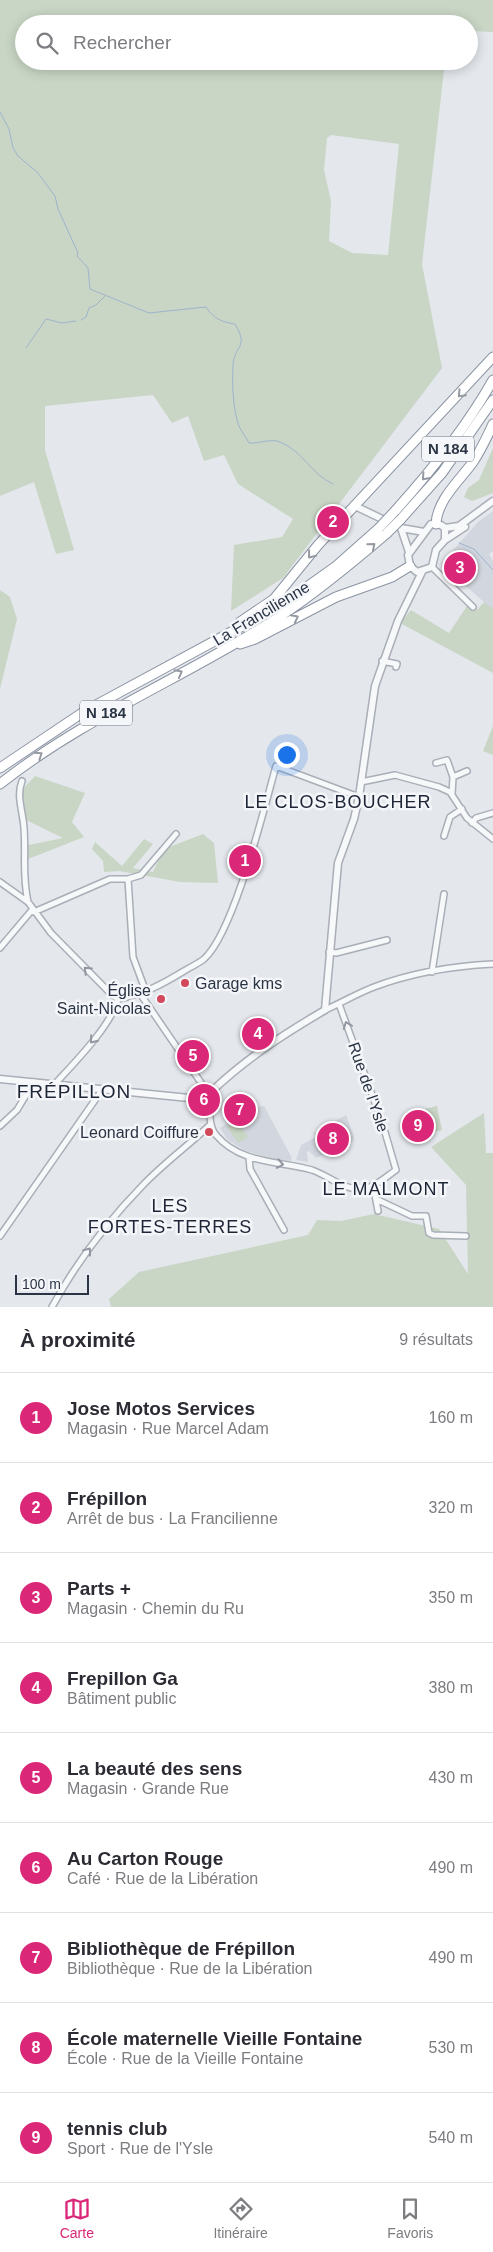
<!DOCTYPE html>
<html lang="fr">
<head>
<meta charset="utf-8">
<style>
  :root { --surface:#fff; --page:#f2f2f3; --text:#2b2b33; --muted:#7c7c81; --line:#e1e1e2; --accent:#db2777 }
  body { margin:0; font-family:Arial,sans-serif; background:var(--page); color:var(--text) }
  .scale { position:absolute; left:15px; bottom:12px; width:74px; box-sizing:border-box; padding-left:5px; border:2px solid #2b3445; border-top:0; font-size:14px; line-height:18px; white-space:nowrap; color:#2b3445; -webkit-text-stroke:4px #f4f6f9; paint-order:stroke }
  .you { position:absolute; left:286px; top:754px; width:18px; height:18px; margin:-12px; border:4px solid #fff; border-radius:50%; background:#1a73e8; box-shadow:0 0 0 8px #1a73e833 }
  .badge { display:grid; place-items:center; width:32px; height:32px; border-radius:50%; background:var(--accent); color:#fff; font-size:16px; font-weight:700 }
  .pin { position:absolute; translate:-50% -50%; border:2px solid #fff; box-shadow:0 1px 5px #0006 }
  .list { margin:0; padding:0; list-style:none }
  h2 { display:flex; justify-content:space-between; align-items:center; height:65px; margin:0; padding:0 20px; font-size:21px }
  h2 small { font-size:16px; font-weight:400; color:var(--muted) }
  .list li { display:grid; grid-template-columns:32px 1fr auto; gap:15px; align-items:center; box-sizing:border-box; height:90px; padding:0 20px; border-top:1px solid var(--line) }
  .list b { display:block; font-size:19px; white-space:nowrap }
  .list p { margin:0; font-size:16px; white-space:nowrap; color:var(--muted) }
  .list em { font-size:16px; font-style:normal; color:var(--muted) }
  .icon { flex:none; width:28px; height:28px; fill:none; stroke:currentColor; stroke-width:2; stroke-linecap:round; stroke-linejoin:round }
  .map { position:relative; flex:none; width:493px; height:1307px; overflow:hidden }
  .search { position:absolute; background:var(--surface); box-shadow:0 2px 12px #0003; left:15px; right:15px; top:15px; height:55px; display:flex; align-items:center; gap:12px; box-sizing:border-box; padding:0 18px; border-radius:28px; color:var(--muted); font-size:19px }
  .sheet { height:875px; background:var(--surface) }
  nav { display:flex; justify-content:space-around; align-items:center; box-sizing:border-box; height:70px; border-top:1px solid var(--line); background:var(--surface); font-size:14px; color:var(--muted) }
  nav a { display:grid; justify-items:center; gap:2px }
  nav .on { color:var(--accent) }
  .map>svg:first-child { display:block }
</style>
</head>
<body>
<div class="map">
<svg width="493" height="1307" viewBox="0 0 493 1307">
  <rect width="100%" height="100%" fill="#e4e7ec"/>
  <path fill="#d2d6de" d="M493,511V551L489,554L493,561V610L441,564L478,522Z
    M264,1106L292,1158L289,1164L243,1150L227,1139L220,1128L250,1108Z
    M346,1115L354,1138L352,1142L316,1158L309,1151L307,1152L308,1162L296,1160L301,1145L316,1137L314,1133Z"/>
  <path fill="#c9d6c5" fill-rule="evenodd" d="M0,0H493V32L469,31V24H24V61H445L422,264L442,368L283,578L231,611L234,545L282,537L293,519L238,484L224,455L204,461L188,416L172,423L153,395L45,406V450L74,550L56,554L34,482L0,496ZM331,135L399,144L388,255L352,253L329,241L331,201L324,170L327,138Z
    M493,448V493L472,501L464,497L468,488L479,480Z
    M0,590L10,597L17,619L0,689Z
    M484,602L493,609V673L400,623L411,610L449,633L467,606L477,610Z
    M493,726V755L483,751Z
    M35,776L85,793L72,822L84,837L23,861L24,846L63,838L26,820L21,791Z
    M203,834L214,843L218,883L180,882L119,871L104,872L103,861L92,849L95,842L122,866L144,839L153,844L133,868L153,872L164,849Z
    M437,1106L442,1130L430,1133L424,1109Z
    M484,1113L486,1153H493V1307H111L109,1299L139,1272L308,1235L317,1220L341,1221L374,1214L439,1229L468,1274L466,1185L431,1147Z
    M237,1120L248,1137L238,1143L227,1127Z"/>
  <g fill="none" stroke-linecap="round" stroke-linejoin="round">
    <path stroke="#9fb4cc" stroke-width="1" d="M0,112L9,129L13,148L18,156L38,173L55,196L58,209L78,253L77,256L88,268L90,289L149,313L206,307C214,319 222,322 235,324C250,349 233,345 233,367C232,384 233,410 239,426C241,431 246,437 249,443C259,444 271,438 280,442C302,450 312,475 333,484
      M81,320L86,317L89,308L96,305L105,296
      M26,348L46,319L62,323L76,321
      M459,543L474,549L493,570"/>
    <defs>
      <path id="minor" d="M432,567L473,607
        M382,661L397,664L396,667
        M436,763L447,760L453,777
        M22,781C16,796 23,812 24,828C26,853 22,876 28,902
        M361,782L395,775L439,787L450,792L467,818L493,839
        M452,795L453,777L467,771
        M472,823L476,818L493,813
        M444,836L450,817L462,809
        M128,879L133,957L146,992
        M0,882L28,902L51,933L112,995L118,999C144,994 161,985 184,971C190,967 198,964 204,959C234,932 264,809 276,766L359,797
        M34,912L110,879H128L141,875L176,834
        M0,948L32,910
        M329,952L336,953L387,940
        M432,972L444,894
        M141,995L206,1090
        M325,1010C341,1003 358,993 374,987C411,973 453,966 493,964
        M55,1084C74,1063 111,1026 118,999
        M210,1098C210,1109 208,1126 216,1135C240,1164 280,1161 312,1170C330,1176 342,1190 362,1189C374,1188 386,1177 396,1170L382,1122L339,1004
        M0,1126L17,1110L34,1082
        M249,1157L250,1169L284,1230
        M373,1185L378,1211
        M376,1199L412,1216H426L429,1233L433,1235L466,1236
        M0,1236L102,1090
        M52,1307C76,1263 108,1221 143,1185C164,1163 189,1145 211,1124"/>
      <path id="tertiary" d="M355,506L401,528L424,532
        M431,524L441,525L445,528V540L436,550L432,567L417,572L410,566L408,555Z
        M401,528L409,552
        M445,528L459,526L493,501
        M445,540L465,527
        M0,1079L189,1098L205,1094
        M204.5 1093a4.5 4.5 0 1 1 9 0a4.5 4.5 0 1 1-9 0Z
        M213,1090C247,1058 284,1034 325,1010L338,863L354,819L359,797L375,686L398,621L422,572"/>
      <path id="trunk" d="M395,511C432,470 466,428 493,380
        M400,520L442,473L493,400
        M436,524C437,500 460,480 473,462C481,450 487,437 493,424
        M240,622L274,599L318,545L493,357
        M240,644L255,639L336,597L392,577L410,566
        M0,768L85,711L283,604L335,567L379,528
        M0,784C86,716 188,676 279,617C317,592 352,563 387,533"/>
    </defs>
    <use href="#minor" stroke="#a9aeb7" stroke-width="8"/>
    <use href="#tertiary" stroke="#a9aeb7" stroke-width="9"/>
    <use href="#trunk" stroke="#8b94a3" stroke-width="11"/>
    <use href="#minor" stroke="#f7f8fa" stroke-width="5"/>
    <use href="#tertiary" stroke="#f7f8fa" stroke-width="6"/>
    <use href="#trunk" stroke="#fff" stroke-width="9"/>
    <defs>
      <path id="trunk-bridge" d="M379,528L395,511
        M387,533L400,520"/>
    </defs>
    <use href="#trunk-bridge" stroke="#8b94a3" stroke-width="11" stroke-linecap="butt"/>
    <use href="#trunk-bridge" stroke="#fff" stroke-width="9"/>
  </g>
  <defs><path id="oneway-chevron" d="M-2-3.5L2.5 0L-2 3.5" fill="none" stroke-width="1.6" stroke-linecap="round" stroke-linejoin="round" transform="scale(1.25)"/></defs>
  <g stroke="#959aa2">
    <use href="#oneway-chevron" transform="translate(461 394) rotate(133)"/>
    <use href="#oneway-chevron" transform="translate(425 477) rotate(132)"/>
    <use href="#oneway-chevron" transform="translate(372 546) rotate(-40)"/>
    <use href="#oneway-chevron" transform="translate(311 555) rotate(128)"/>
    <use href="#oneway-chevron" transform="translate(295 618) rotate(-27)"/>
    <use href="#oneway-chevron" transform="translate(179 673) rotate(-28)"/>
    <use href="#oneway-chevron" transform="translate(39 755) rotate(-34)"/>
  </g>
  <g stroke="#9196a0">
    <use href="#oneway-chevron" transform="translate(87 970) rotate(-136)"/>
    <use href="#oneway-chevron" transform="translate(347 1025) rotate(-111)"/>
    <use href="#oneway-chevron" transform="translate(93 1040) rotate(129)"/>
    <use href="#oneway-chevron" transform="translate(280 1164) rotate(10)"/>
    <use href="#oneway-chevron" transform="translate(88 1251) rotate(-53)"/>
  </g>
  <g fill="#d1495b" stroke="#f4f6f9" stroke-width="2">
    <circle cx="185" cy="983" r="5"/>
    <circle cx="161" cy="999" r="5"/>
    <circle cx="209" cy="1132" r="5"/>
  </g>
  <g text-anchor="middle" stroke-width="5" stroke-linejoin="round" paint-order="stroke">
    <g fill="#f4f6f9" stroke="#676e7b" stroke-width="1">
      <rect x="422" y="436.5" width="52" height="25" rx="4"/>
      <rect x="80" y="700.5" width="52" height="25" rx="4"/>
    </g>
    <g font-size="15" font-weight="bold" fill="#2b3445">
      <text x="448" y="454">N 184</text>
      <text x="106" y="718">N 184</text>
    </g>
    <g font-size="16" fill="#2b3445" stroke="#f4f6f9">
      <text transform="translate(261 613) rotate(-31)" y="6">La Francilienne</text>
      <text transform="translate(369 1087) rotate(71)" y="6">Rue de l'Ysle</text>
    </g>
    <g font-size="16" fill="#2b3445" stroke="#f4f6f9" text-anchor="end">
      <text x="195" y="989" text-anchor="start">Garage kms</text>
      <text x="151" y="996">Église<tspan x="151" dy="18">Saint-Nicolas</tspan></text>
      <text x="199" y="1138">Leonard Coiffure</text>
    </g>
    <g font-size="18" letter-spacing="1" fill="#1d2536" stroke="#f4f6f9">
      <text x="338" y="808">LE CLOS-BOUCHER</text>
      <text x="386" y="1195">LE MALMONT</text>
      <text x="170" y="1212">LES<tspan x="170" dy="21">FORTES-TERRES</tspan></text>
    </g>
    <g font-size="19" letter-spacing="1" fill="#1d2536" stroke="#f4f6f9">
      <text x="74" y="1098">FRÉPILLON</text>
    </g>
  </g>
</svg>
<div class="scale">100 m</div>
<div class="you"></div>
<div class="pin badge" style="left:245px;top:861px">1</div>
<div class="pin badge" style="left:333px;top:522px">2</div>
<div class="pin badge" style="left:460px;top:568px">3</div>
<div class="pin badge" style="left:258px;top:1034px">4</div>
<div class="pin badge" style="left:193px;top:1056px">5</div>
<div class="pin badge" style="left:204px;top:1100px">6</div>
<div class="pin badge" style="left:240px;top:1110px">7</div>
<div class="pin badge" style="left:333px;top:1139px">8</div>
<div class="pin badge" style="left:418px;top:1126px">9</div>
<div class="search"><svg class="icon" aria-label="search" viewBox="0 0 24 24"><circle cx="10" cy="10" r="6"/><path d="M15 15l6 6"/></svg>Rechercher</div>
</div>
<section class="sheet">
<h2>À proximité<small>9 résultats</small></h2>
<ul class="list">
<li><span class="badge">1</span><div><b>Jose Motos Services</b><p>Magasin · Rue Marcel Adam</p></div><em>160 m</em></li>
<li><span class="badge">2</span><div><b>Frépillon</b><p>Arrêt de bus · La Francilienne</p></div><em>320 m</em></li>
<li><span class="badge">3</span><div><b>Parts +</b><p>Magasin · Chemin du Ru</p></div><em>350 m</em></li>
<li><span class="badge">4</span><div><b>Frepillon Ga</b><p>Bâtiment public</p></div><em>380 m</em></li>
<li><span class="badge">5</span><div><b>La beauté des sens</b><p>Magasin · Grande Rue</p></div><em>430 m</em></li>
<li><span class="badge">6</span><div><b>Au Carton Rouge</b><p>Café · Rue de la Libération</p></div><em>490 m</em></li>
<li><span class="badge">7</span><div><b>Bibliothèque de Frépillon</b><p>Bibliothèque · Rue de la Libération</p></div><em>490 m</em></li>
<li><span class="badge">8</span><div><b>École maternelle Vieille Fontaine</b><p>École · Rue de la Vieille Fontaine</p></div><em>530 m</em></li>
<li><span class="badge">9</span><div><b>tennis club</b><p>Sport · Rue de l'Ysle</p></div><em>540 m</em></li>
</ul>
</section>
<nav>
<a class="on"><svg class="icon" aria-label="map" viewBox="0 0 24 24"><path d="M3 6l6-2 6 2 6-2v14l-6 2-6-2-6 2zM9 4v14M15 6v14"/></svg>Carte</a>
<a><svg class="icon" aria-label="directions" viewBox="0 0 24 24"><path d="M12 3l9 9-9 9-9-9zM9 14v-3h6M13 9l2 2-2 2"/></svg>Itinéraire</a>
<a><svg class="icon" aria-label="saved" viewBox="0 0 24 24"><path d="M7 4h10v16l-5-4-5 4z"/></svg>Favoris</a>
</nav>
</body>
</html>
